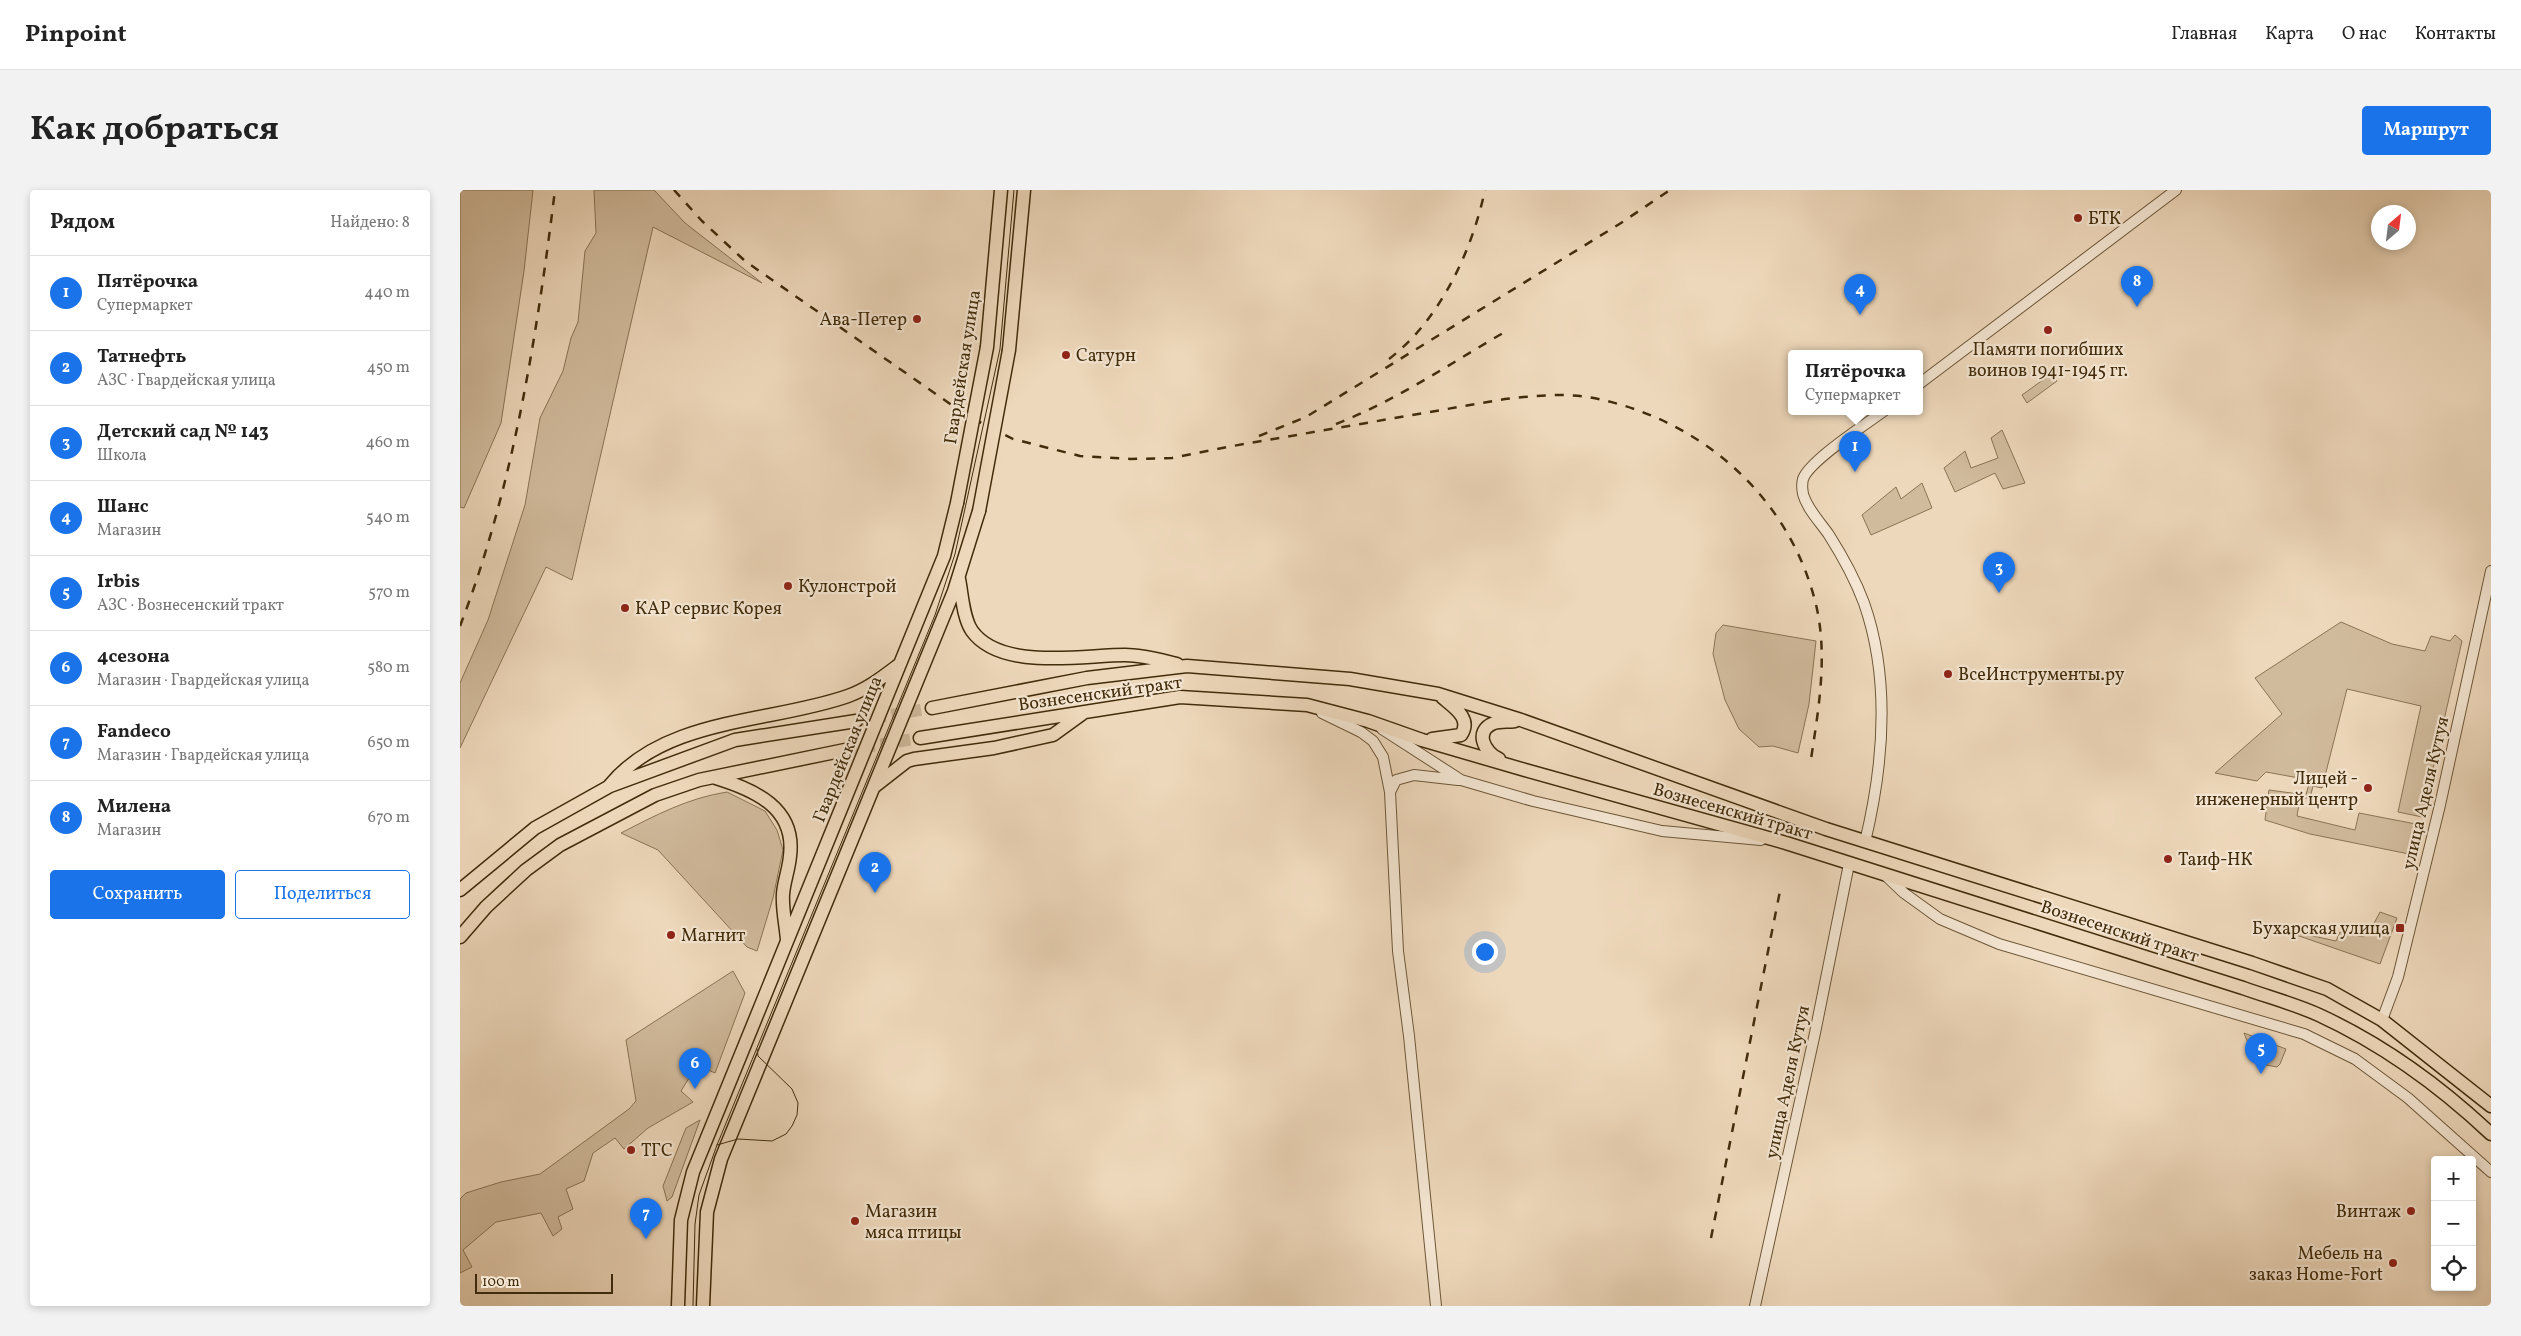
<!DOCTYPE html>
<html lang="ru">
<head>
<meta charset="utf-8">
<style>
  :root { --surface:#fff; --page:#f2f2f2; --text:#222; --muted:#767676; --line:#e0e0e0; --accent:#1a73e8 }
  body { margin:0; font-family:Vollkorn,serif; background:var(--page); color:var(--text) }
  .controls { position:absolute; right:15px; bottom:15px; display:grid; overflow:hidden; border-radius:5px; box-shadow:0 2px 8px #0003 }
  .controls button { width:45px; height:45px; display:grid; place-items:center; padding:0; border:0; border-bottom:1px solid var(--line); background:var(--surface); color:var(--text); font:25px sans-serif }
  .compass { position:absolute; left:1911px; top:15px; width:45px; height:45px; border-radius:50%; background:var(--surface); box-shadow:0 2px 8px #0003; rotate:28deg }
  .scale { position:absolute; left:15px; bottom:12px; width:138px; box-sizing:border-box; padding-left:5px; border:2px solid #422c0b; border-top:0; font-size:14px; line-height:18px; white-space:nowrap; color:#422c0b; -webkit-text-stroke:4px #f4e6d3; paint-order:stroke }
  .you { position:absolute; left:1024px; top:761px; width:18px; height:18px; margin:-12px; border:4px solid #fff; border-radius:50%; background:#1a73e8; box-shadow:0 0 0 8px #1a73e833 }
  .badge { display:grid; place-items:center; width:32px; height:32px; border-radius:50%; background:var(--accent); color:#fff; font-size:16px; font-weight:700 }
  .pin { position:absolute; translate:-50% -41px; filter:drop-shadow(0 1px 2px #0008) }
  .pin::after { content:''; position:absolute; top:26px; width:18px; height:15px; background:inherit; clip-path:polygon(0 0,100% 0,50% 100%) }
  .popup { position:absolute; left:1328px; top:160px; width:135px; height:65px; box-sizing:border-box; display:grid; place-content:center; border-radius:5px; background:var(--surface); filter:drop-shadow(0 1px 4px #0005); font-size:16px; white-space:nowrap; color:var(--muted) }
  .popup b { font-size:19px; color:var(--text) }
  .popup::after { content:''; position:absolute; left:50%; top:100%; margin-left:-10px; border:10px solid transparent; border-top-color:var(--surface) }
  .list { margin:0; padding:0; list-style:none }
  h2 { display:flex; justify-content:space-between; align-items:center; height:65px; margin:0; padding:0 20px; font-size:21px }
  h2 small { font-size:16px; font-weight:400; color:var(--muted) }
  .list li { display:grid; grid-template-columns:32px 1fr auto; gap:15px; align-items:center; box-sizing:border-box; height:75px; padding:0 20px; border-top:1px solid var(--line) }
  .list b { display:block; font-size:19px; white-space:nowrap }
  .list p { margin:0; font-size:16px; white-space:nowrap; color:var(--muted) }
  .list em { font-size:16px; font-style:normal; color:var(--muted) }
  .actions { display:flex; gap:10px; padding:15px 20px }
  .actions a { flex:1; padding:11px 0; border:1px solid var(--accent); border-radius:5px; text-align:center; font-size:18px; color:var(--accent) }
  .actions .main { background:var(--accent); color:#fff }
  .icon { flex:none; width:28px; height:28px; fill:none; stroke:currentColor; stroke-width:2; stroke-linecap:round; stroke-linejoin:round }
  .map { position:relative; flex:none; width:2031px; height:1116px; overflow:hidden; border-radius:5px }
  header { display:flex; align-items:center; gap:30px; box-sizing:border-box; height:70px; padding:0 25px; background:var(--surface); border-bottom:1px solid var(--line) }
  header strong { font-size:24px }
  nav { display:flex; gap:28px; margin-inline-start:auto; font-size:18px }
  .intro { display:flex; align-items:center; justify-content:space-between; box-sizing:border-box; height:120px; padding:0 30px }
  h1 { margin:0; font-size:35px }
  .button { padding:12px 22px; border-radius:5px; background:var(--accent); color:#fff; font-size:18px; font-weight:700 }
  main { display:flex; gap:30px; padding:0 30px }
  aside { flex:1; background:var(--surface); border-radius:5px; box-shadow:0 2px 8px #0003 }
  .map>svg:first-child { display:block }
</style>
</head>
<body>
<header>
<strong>Pinpoint</strong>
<nav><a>Главная</a><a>Карта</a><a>О нас</a><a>Контакты</a></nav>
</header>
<div class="intro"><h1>Как добраться</h1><a class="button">Маршрут</a></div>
<main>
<aside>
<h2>Рядом<small>Найдено: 8</small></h2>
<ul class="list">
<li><span class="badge">1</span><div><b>Пятёрочка</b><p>Супермаркет</p></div><em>440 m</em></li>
<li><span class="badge">2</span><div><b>Татнефть</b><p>АЗС · Гвардейская улица</p></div><em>450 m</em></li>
<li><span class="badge">3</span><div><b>Детский сад № 143</b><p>Школа</p></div><em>460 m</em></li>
<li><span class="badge">4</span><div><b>Шанс</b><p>Магазин</p></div><em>540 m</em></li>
<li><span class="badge">5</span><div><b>Irbis</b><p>АЗС · Вознесенский тракт</p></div><em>570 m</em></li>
<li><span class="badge">6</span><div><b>4сезона</b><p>Магазин · Гвардейская улица</p></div><em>580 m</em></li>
<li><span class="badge">7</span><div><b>Fandeco</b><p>Магазин · Гвардейская улица</p></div><em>650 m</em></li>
<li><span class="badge">8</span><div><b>Милена</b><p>Магазин</p></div><em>670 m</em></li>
</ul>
<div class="actions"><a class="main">Сохранить</a><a>Поделиться</a></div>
</aside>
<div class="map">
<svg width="2031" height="1116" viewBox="0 0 2031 1116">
  <rect width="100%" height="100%" fill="#eed8bb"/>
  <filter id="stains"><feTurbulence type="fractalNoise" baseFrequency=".004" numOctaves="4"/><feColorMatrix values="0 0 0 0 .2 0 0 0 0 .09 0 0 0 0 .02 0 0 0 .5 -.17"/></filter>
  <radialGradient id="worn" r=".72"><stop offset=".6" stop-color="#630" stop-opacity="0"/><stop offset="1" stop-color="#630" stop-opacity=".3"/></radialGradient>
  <path fill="#d1bb9d" stroke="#8a7454" d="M0,0H73L64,81L41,233L4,318L0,317Z
    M134,0H194L225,33L302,93L193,37L112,390L86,377L0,558V493L28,430L65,315L80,228L103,181L111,148L118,132L125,61L136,43Z
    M1591,184L1597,191L1567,213L1562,205Z
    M1542,240L1565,293L1543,299L1535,283L1495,302L1484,278L1505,261L1511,278L1538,268L1531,248Z
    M1462,293L1472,318L1411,345L1402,325L1436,297L1441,309Z
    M1881,432L1932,454L1965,461L1971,446L1990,451L1995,445L2002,451L1962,627L1938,622L1961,516L1887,499L1862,598L1853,596L1850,608H1840L1837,626L1895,640L1899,623L1961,635L1954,665L1850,644L1805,630L1809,600L1846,605L1850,590L1806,582L1797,591L1755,583L1822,524L1795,488Z
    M1263,435L1356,451L1349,514L1338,563L1313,556L1299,557L1279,539L1265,510L1253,464L1256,443Z
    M267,602L305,621L317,640L323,660L313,708L297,761L287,757L198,660L161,643C196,625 228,608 267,602Z
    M1920,722L1937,728L1920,774L1816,738L1876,751L1880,742L1903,747L1912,737Z
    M273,781L285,803L255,883L237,875L221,901L233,912L188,938L164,959L155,948L133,963L124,991L106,999L113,1019L98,1027L102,1039L93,1046L81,1023L36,1032L3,1060L12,1077L0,1083V1009L6,1003L41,992L80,984L169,919L176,911L166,850Z
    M1784,843L1826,859L1820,874L1817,877L1796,873Z
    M240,930L212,1007L207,1011L203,996L226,938Z"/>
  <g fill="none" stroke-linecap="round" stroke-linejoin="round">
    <path stroke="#ccb698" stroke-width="12" stroke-dasharray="12 6" stroke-linecap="butt" d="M396,531L472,518
      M385,560L460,548"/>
    <defs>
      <path id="minor" d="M1459,194L1716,0
        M862,523L901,542L913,551L923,567L930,602L938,761L949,846L976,1116
        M922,539L1001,590L1073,611L1202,641L1301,650
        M930,602L936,590L954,585L998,590
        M1405,652C1424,573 1431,490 1404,413C1395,389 1383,367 1369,345C1361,333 1347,319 1343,304C1342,299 1342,293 1343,289C1349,271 1406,234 1424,221
        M1425,685L1444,703L1480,729L1539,754L1844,844L1895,869L1948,908L2031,982
        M1922,830L1938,787L1980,615L2031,381
        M1295,1116L1355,843L1389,674"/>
      <path id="major" d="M527,157L541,0
        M549,160L564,0
        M499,389C502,404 503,428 512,441C541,481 622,465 665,465C683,465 700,470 717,474
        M472,518L627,488L727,476L890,489L978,504L1061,530L1366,639L1792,773L1867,799L1922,830L2031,916
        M460,548L720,507L847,515L908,531L962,550L1065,580L1326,653L1783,798C1808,807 1835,814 1859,825C1922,854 1980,896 2031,944
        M972,549L1001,545C1012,529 995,518 983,508
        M1039,569C1025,563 1013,541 1034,533C1040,531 1048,532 1055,531
        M256,588C295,600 336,618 330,666C329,679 324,691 323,704C322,719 326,736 327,750
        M150,595C206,527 312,533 388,506C408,499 424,486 440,474
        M415,596L447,571L454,569L534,558L593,545L622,524
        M0,700L75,638L150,596L275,550L396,531
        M0,747L26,717L66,680L100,655L195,605L239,590L385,560
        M218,1116L221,1030L233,982L484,366L497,313
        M243,1116L247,1022L261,969L494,401L519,321"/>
    </defs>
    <use href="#minor" stroke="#6d5737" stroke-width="12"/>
    <use href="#major" stroke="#422c0b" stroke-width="15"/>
    <use href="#minor" stroke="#f4e6d3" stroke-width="10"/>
    <use href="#major" stroke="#eed8bb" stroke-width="12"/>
    <path stroke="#422c0b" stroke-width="1" d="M257,955L278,949L312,951L326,944L332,936L337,925L338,913L332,899L298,866L297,859
      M233,1116L235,1034L239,1005L257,955L475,425L495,364L540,159L554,0"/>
    <path stroke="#422c0b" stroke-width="2.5" stroke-dasharray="9 9" stroke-linecap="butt" d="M214,0L242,31L285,71L506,225L553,249L620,266L671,269L712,268L767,257L1045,209C1072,206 1101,203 1128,207C1235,226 1325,301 1354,407C1369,460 1359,516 1351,569
      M929,169C980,130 1012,61 1025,0
      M876,234C935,211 988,175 1043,143
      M799,246L846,227L1161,33L1210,0
      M0,436C53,299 77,145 95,0
      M1251,1048L1320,701"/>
    <defs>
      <path id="major-bridge" d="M497,313L527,157
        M519,321L549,160"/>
    </defs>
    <use href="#major-bridge" stroke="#422c0b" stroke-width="15" stroke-linecap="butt"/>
    <use href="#major-bridge" stroke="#eed8bb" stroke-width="12"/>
  </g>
  <g fill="#8f2418" stroke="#f4e6d3" stroke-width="2">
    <circle cx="1618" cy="28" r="5"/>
    <circle cx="457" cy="129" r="5"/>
    <circle cx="1588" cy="140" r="5"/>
    <circle cx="606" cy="165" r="5"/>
    <circle cx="328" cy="396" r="5"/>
    <circle cx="165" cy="418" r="5"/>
    <circle cx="1488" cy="484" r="5"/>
    <circle cx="1908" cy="598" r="5"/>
    <circle cx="1708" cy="669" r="5"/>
    <rect x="1935" y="733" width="10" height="10" rx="2.5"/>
    <circle cx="211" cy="745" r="5"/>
    <circle cx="171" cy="960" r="5"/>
    <circle cx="1951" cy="1021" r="5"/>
    <circle cx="395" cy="1031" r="5"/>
    <circle cx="1933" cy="1073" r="5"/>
  </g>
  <g text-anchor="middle" stroke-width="4.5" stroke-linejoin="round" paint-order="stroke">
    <g font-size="18" fill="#422c0b" stroke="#f4e6d3" text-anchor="start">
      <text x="1628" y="34">БТК</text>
      <text x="447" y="135" text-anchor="end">Ава-Петер</text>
      <text x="1588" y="165" text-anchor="middle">Памяти погибших<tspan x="1588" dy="21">воинов 1941-1945 гг.</tspan></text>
      <text x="616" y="171">Сатурн</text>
      <text x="338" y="402">Кулонстрой</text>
      <text x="175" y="424">КАР сервис Корея</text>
      <text x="1498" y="490">ВсеИнструменты.ру</text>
      <text x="1898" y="594" text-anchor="end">Лицей -<tspan x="1898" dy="21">инженерный центр</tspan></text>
      <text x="1718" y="675">Таиф-НК</text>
      <text x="1930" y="744" text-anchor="end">Бухарская улица</text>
      <text x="221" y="751">Магнит</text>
      <text x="181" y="966">ТГС</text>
      <text x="405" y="1027">Магазин<tspan x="405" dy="21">мяса птицы</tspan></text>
      <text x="1941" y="1027" text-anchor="end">Винтаж</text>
      <text x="1923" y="1069" text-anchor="end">Мебель на<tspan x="1923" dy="21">заказ Home-Fort</tspan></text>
    </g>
    <g font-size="18" fill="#422c0b" stroke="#f4e6d3">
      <text transform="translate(502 177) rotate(-81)" y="6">Гвардейская улица</text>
      <text transform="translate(640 503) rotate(-8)" y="6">Вознесенский тракт</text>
      <text transform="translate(387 559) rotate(-68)" y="6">Гвардейская улица</text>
      <text transform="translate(1965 603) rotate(-77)" y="6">улица Аделя Кутуя</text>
      <text transform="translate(1273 621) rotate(16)" y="6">Вознесенский тракт</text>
      <text transform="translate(1660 741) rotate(18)" y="6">Вознесенский тракт</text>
      <text transform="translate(1327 892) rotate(-78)" y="6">улица Аделя Кутуя</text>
    </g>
  </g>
  <rect width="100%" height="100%" filter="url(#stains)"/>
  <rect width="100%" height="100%" fill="url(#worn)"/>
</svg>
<div class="controls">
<button>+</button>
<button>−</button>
<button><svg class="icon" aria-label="locate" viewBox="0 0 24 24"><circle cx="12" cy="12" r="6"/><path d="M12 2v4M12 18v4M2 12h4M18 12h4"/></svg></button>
</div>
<svg class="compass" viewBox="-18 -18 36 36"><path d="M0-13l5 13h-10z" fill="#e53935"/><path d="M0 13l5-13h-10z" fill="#767676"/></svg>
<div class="scale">100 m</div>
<div class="you"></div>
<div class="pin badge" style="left:1395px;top:282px">1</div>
<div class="popup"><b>Пятёрочка</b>Супермаркет</div>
<div class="pin badge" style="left:415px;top:703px">2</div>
<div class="pin badge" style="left:1539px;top:403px">3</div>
<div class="pin badge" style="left:1400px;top:125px">4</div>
<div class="pin badge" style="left:1801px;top:884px">5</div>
<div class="pin badge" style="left:235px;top:899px">6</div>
<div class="pin badge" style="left:186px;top:1049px">7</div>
<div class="pin badge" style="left:1677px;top:117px">8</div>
</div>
</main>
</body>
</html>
